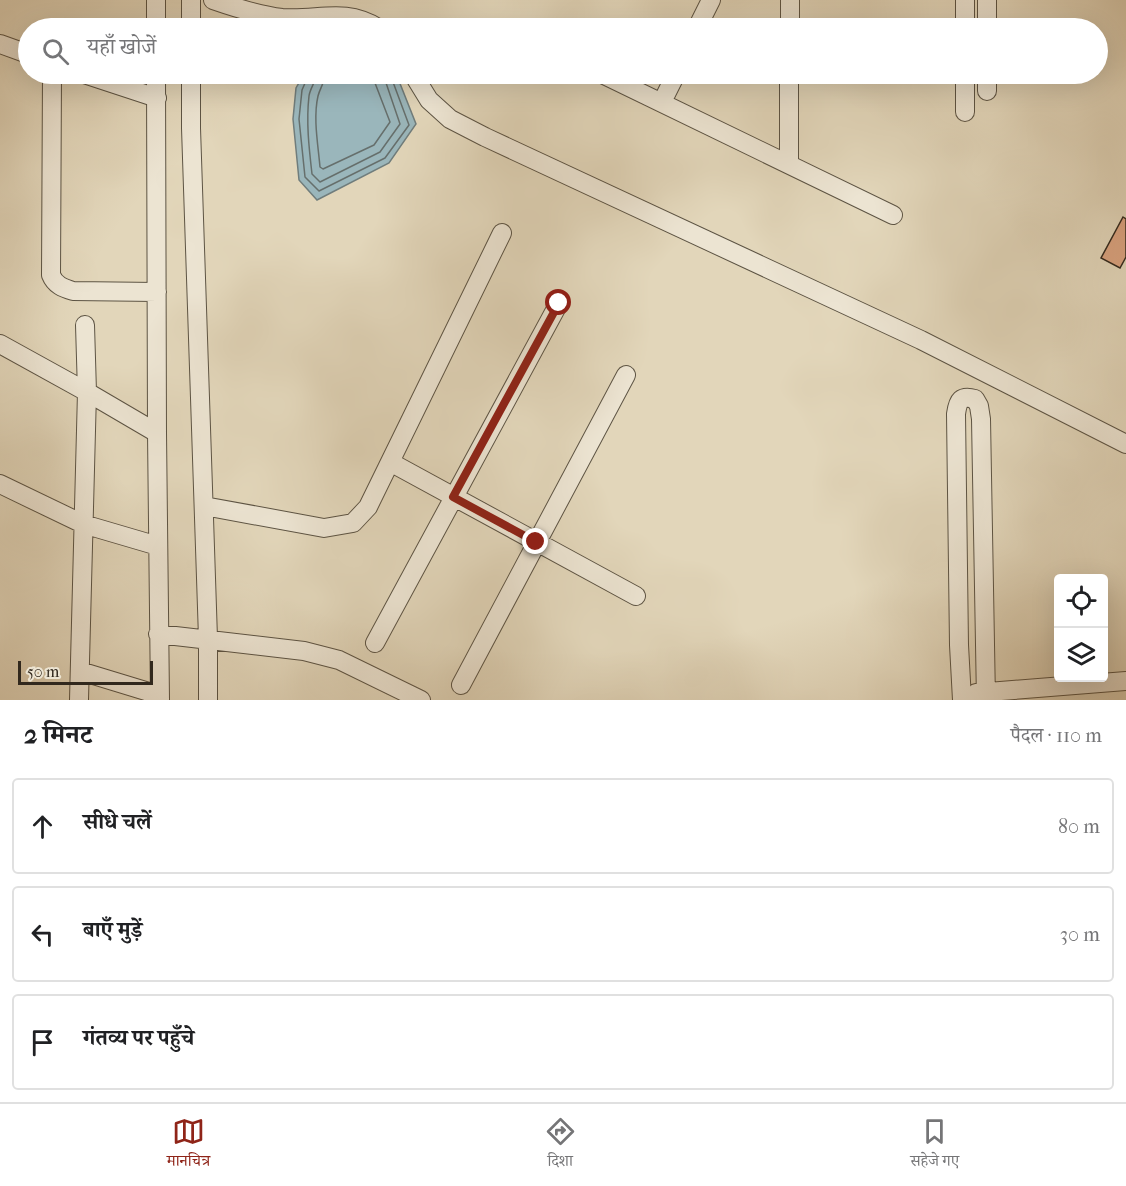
<!DOCTYPE html>
<html lang="hi">
<head>
<meta charset="utf-8">
<style>
  :root { --surface:#fff; --page:#f2f2f2; --text:#202124; --muted:#757577; --line:#e0e0e0; --accent:#8f2418 }
  body { margin:0; font-family:"IM FELL French Canon","Noto Serif Devanagari",serif; background:var(--page); color:var(--text) }
  .controls { position:absolute; right:18px; bottom:18px; display:grid; overflow:hidden; border-radius:6px; box-shadow:0 6px 24px #0002 }
  .controls button { width:54px; height:54px; display:grid; place-items:center; padding:0; border:0; border-bottom:2px solid var(--line); background:var(--surface); color:var(--text); font:30px sans-serif }
  .scale { position:absolute; left:18px; bottom:15px; width:135px; box-sizing:border-box; padding-left:6px; border:3px solid #31281d; border-top:0; font-size:16px; line-height:21px; white-space:nowrap; color:#31281d; -webkit-text-stroke:4px #ece4d2; paint-order:stroke }
  .stop { position:absolute; width:18px; height:18px; margin:-14px; border:4px solid #8f2418; border-radius:50%; background:#fff }
  .stop.end { background:#8f2418; border-color:#fff; box-shadow:0 2px 6px #0008 }
  .list { margin:0; padding:0; list-style:none }
  h2 { display:flex; justify-content:space-between; align-items:center; height:78px; margin:0; padding:0 24px; font-size:26px }
  h2 small { font-size:20px; font-weight:400; color:var(--muted) }
  .list li { display:grid; grid-template-columns:39px 1fr auto; gap:18px; align-items:center; box-sizing:border-box; height:96px; margin:0 12px 12px; padding:0 12px; border:2px solid var(--line); border-radius:6px }
  .list b { display:block; font-size:22px; white-space:nowrap }
  .list em { font-size:20px; font-style:normal; color:var(--muted) }
  .icon { flex:none; width:33px; height:33px; fill:none; stroke:currentColor; stroke-width:2; stroke-linecap:round; stroke-linejoin:round }
  .map { position:relative; flex:none; width:1126px; height:700px; overflow:hidden }
  .search { position:absolute; background:var(--surface); box-shadow:0 6px 24px #0002; left:18px; right:18px; top:18px; height:66px; display:flex; align-items:center; gap:15px; box-sizing:border-box; padding:0 21px; border-radius:33px; color:var(--muted); font-size:22px }
  .sheet { height:402px; background:var(--surface) }
  nav { display:flex; justify-content:space-around; align-items:center; box-sizing:border-box; height:84px; border-top:2px solid var(--line); background:var(--surface); font-size:16px; color:var(--muted) }
  nav a { display:grid; justify-items:center; gap:3px }
  nav .on { color:var(--accent) }
  .map>svg:first-child { display:block }
</style>
</head>
<body>
<div class="map">
<svg width="1126" height="700" viewBox="0 0 1126 700">
  <rect width="100%" height="100%" fill="#e2d6ba"/>
  <filter id="stains"><feTurbulence type="fractalNoise" baseFrequency=".00333" numOctaves="4"/><feColorMatrix values="0 0 0 0 .2 0 0 0 0 .09 0 0 0 0 .02 0 0 0 .5 -.17"/></filter>
  <radialGradient id="worn" r=".72"><stop offset=".6" stop-color="#630" stop-opacity="0"/><stop offset="1" stop-color="#630" stop-opacity=".3"/></radialGradient>
  <path fill="#9ab6bb" stroke="#707d7c" stroke-width="1.5" d="M304,74H379L397,76L416,124L389,163L317,200L299,180L293,119L296,88Z"/>
  <g fill="none" stroke-linecap="round" stroke-linejoin="round">
    <path stroke="#666f6c" stroke-width="1.5" d="M309,74L302,90L299,119L305,177L319,191L385,158L409,125L390,74
      M316,74C316,82 310,88 309,96C306,122 309,148 312,174L320,182L380,152L400,124L383,74
      M325,74C325,82 320,88 318,96C313,118 318,144 320,167L323,169L374,145L390,122L375,83L374,74"/>
  </g>
  <path fill="#daa380" stroke="#31281d" stroke-width="1.5" d="M1123,217L1126,219V257L1120,268L1101,258Z"/>
  <g fill="none" stroke-linecap="round" stroke-linejoin="round">
    <defs>
      <path id="minor" d="M156,0V28
        M213,0C236,8 258,15 282,18C318,21 344,7 378,28
        M965,0V28
        M191,28V0
        M697,28L711,0
        M790,28V0
        M987,28V0
        M0,44L28,54
        M52,74L51,275C55,285 63,288 73,291L157,292
        M84,74L157,98
        M156,74L157,433L160,700
        M191,74V128L208,638V700
        M413,74L429,100L450,119L485,137L921,340L1126,444
        M602,74L893,215
        M965,74V112
        M987,91V74
        M662,102L676,74
        M789,164V74
        M0,344L87,392L157,433
        M390,462L636,596
        M0,484L83,524L158,546
        M204,506L324,528L353,523L368,507L502,233
        M158,634L304,651L339,660L421,700
        M375,643L559,303
        M80,671L159,695
        M461,685L626,375
        M976,693L1126,681
        M79,700L87,392L85,325
        M962,700L959,645L956,414C958,400 961,395 975,399L979,406L981,419L986,700"/>
    </defs>
    <use href="#minor" stroke="#5d5444" stroke-width="20"/>
    <use href="#minor" stroke="#ece4d2" stroke-width="18"/>
  </g>
  <g fill="none" stroke-linecap="round" stroke-linejoin="round">
    <path stroke="#8f2418" stroke-width="8" d="M536,542L453,497L559,303"/>
  </g>
  <rect width="100%" height="100%" filter="url(#stains)"/>
  <rect width="100%" height="100%" fill="url(#worn)"/>
</svg>
<div class="controls">
<button><svg class="icon" aria-label="locate" viewBox="0 0 24 24"><circle cx="12" cy="12" r="6"/><path d="M12 2v4M12 18v4M2 12h4M18 12h4"/></svg></button>
<button><svg class="icon" aria-label="layers" viewBox="0 0 24 24"><path d="M12 4l9 5-9 5-9-5zM3 14l9 5 9-5"/></svg></button>
</div>
<div class="scale">50 m</div>
<div class="stop" style="left:559px;top:303px"></div>
<div class="stop end" style="left:536px;top:542px"></div>
<div class="search"><svg class="icon" aria-label="search" viewBox="0 0 24 24"><circle cx="10" cy="10" r="6"/><path d="M15 15l6 6"/></svg>यहाँ खोजें</div>
</div>
<section class="sheet">
<h2>2 मिनट<small>पैदल · 110 m</small></h2>
<ul class="list">
<li><svg class="icon" aria-label="ahead" viewBox="0 0 24 24"><path d="M12 20V5M6 11l6-6 6 6"/></svg><div><b>सीधे चलें</b></div><em>80 m</em></li>
<li><svg class="icon" aria-label="left" viewBox="0 0 24 24"><path d="M17 20v-9H6M10 6l-5 5 5 5"/></svg><div><b>बाएँ मुड़ें</b></div><em>30 m</em></li>
<li><svg class="icon" aria-label="arrive" viewBox="0 0 24 24"><path d="M6 21V4h12l-3 4 3 4H6"/></svg><div><b>गंतव्य पर पहुँचे</b></div></li>
</ul>
</section>
<nav>
<a class="on"><svg class="icon" aria-label="map" viewBox="0 0 24 24"><path d="M3 6l6-2 6 2 6-2v14l-6 2-6-2-6 2zM9 4v14M15 6v14"/></svg>मानचित्र</a>
<a><svg class="icon" aria-label="directions" viewBox="0 0 24 24"><path d="M12 3l9 9-9 9-9-9zM9 14v-3h6M13 9l2 2-2 2"/></svg>दिशा</a>
<a><svg class="icon" aria-label="saved" viewBox="0 0 24 24"><path d="M7 4h10v16l-5-4-5 4z"/></svg>सहेजे गए</a>
</nav>
</body>
</html>
